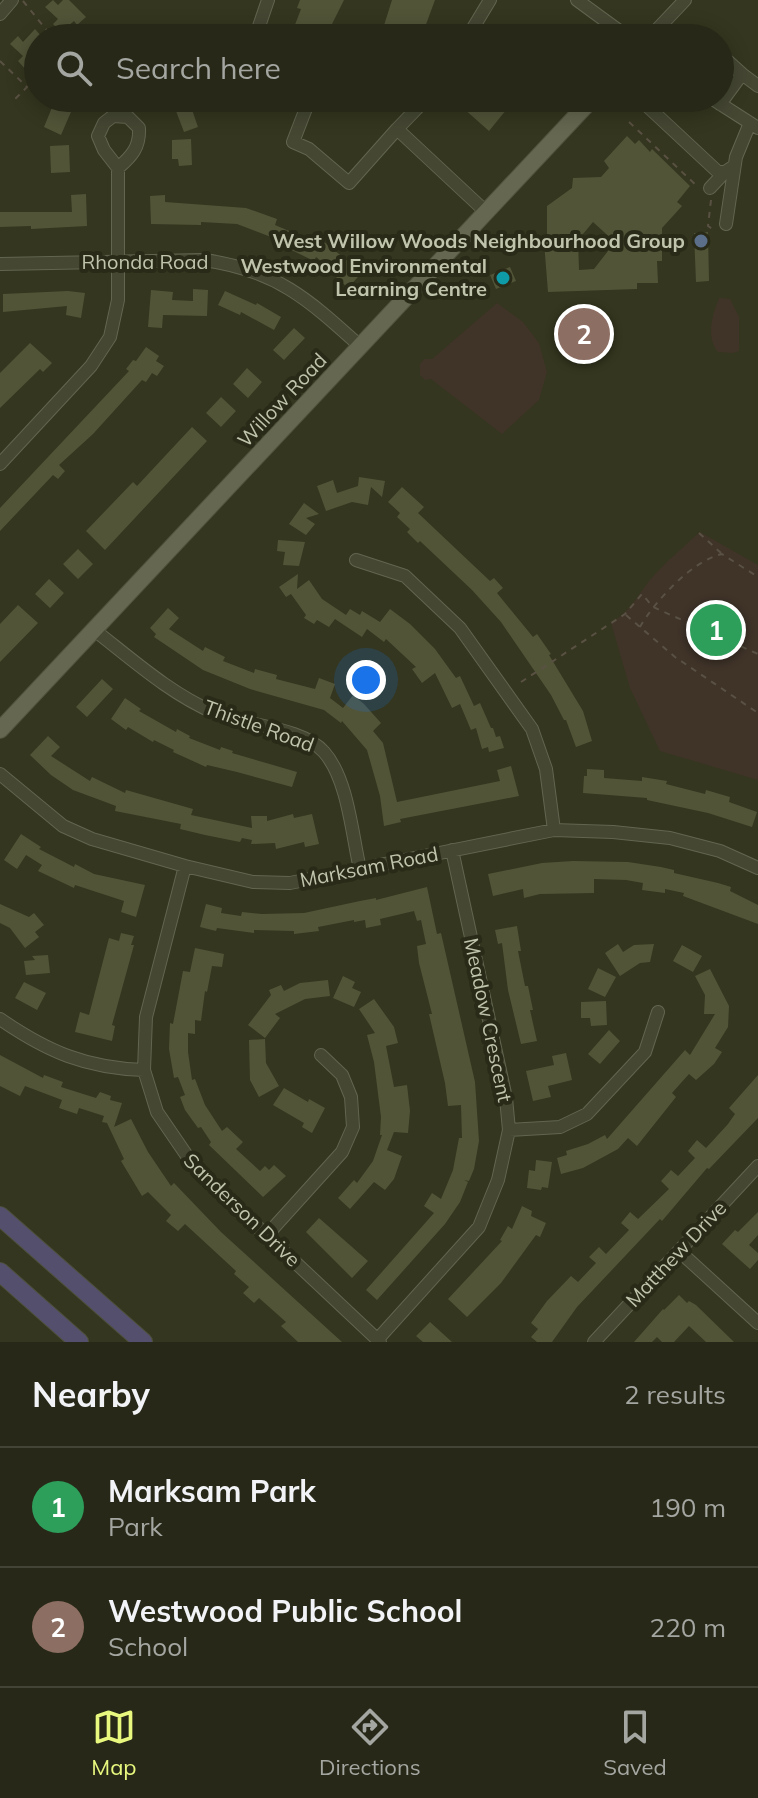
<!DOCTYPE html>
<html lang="en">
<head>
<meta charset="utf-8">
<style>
  :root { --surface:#272817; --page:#2f3020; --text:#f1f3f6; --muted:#a4a6a1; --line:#434436; --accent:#e8f77e }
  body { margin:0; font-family:Mulish,sans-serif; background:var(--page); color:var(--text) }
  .you { position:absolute; left:366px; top:680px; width:28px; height:28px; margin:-20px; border:6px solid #fff; border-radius:50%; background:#1a73e8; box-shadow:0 0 0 12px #1a73e833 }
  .badge { display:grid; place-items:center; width:52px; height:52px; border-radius:50%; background:var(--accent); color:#fff; font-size:26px; font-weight:700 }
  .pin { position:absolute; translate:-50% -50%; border:4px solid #fff; box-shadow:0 2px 8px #0006 }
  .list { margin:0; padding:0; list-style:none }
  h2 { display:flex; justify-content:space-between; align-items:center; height:104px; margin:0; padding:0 32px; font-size:34px }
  h2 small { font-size:26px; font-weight:400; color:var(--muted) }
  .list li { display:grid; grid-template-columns:52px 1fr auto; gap:24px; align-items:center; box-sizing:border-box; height:120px; padding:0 32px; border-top:2px solid var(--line) }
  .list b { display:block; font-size:30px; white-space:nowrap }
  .list p { margin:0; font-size:26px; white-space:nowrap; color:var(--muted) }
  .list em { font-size:26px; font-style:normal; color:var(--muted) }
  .icon { flex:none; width:44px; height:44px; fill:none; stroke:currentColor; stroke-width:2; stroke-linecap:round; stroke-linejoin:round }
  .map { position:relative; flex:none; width:758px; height:1342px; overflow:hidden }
  .search { position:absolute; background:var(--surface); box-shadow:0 4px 20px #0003; left:24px; right:24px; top:24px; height:88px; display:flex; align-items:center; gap:20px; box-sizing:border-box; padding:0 28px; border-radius:44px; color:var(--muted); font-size:30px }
  .sheet { height:344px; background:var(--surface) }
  nav { display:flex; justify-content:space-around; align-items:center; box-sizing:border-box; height:112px; border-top:2px solid var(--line); background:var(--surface); font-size:22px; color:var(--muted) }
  nav a { display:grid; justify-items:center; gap:4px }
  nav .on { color:var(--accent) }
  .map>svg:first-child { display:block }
</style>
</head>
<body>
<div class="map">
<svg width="758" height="1342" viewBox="0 0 758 1342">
  <rect width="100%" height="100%" fill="#34361f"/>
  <path fill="#403429" d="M719,298L730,299L739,317V351L733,353L718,352C705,336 713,314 719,298Z
    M497,303L523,322L539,343L547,372L539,400L502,434L431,379L425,380L420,375V364L424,359H432Z
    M700,532L758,565V780L660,751L630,688L611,623C636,607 639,590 658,571C671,557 686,545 700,532Z"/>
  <path fill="#525438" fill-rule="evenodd" d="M53,0L58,5L63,0H69L86,17L77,25L74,21L61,32L53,24L58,19L45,7Z
    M300,0H344L325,38H313L293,30L301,9L297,8Z
    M392,0H435L421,38H380Z
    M35,29L42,37L38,38V58L26,70L18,61L23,56L10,44L18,36L23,42Z
    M171,98H188L198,127L184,132Z
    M472,98H516L489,131L463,108Z
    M53,105L71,112L61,135L44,127Z
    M627,136L635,144L639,140L650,152L652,149L690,186L677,202L682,206L662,228V261H657L658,283H637V289L548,292L544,242H547V206L572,188L573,178L601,177L609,168L604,161ZM593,222L615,242L594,269L579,270L578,240Z
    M191,139L192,165L179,166L178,159H172V140Z
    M69,145L70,172L51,173L50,146Z
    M86,194L87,226L31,229V226L0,227V212H72L71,195Z
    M165,195V202L246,208L277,219L275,225L315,242L319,238L349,262L353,258L365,269L348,288L336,277L338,274L316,257L314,261L277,243L279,240L237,224L201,222V225L151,224L150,196Z
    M708,232L709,281L696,282L694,233Z
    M510,267L516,281L496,289L490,275Z
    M193,289L208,290L207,316L163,315L162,328L148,327L151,290L173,292L172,300L193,301Z
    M68,291L85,293L81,318L66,315L67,306L3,312V294Z
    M225,291L256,305L257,303L281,317L274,330L241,312L240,315L218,305Z
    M294,328L305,338L284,360L273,350Z
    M30,343L52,363L43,372L40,369L0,408V373Z
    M146,347L159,356L156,361L164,366L157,376L152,373L146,382L142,380L93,434L59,465L65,471L58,479L53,475L0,531V508L129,371L126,369L133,360L136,361Z
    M247,368L262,382L248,398L233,384Z
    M221,397L236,411L221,427L206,413Z
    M192,427L207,441L105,550L86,531L133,482L137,486Z
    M359,477L385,481L382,497L371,487L368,505L352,502L326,511L317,486L333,480L337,493L358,486Z
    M402,487L424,507L418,513L490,581L494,578L503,588L497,593L533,637L537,634L551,654L549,655L583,711L592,741L576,747L566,720H564L551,695L501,622L472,590L420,541L418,543L407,532L410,529L397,517L400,513L388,502Z
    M304,503L319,514L306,518L315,524L306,535L289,524Z
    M278,540L305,542L299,566L283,565L285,552L277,551Z
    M78,549L93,564L78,579L63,564Z
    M298,574L297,589L309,580L322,599L346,615L350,609L360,615L362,611L380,622L390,609L410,624L435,649L456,678L460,676L474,706L480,703L491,728H493L496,737L500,736L504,748L489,752L488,747L482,749L476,728L471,730L460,704L452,708L435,673L422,683L412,669L416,667L386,639L384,642L367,629L362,637L335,619L329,627L317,620L314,624L304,618L306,615L291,594L286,597L279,587Z
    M49,579L64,593L50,608L35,594Z
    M18,605L38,623L0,662V624Z
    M168,608L179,618L169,629L203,651L205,647L225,657L223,661L254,673L255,669L277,675L276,679L315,689L319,678L335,684L330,698L343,708L353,695L364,704L381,723L373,731L383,743L397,802L500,781L497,770L511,766L519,796L400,819L401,822L384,826L380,796L367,750L342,721L341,723L324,710L250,689L203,670L154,637L156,634L150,628Z
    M102,679L113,689L87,717L76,707Z
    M125,698L141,709L139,711L176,732L177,729L190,736L189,738L220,750L221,747L233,751L232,753L297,772L292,787L237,772L207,765L206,767L173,752L174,750L154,740L153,742L128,727L126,730L111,719Z
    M48,736L60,747L51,756L90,781L92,777L125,793L126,790L193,809L191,815L252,828L251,816H267V821L293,814L294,818L312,814L319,844L305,847L304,842L276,849L275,843L251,844L252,840L242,838L240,842L205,835L180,829L181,824L115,811L116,806L73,790L51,775L30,755Z
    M587,769L604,770V778L642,781V777L667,781L666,784L705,794L706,790L730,797L729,802L757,812L752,827L708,813L647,800V798L583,793L584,776H587Z
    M21,834L41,847L39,849L74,867L75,864L94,874L145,885L136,917L121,912L124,901L75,885L74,888L38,871L42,865L26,855L17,869L4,860Z
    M573,861L628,862L661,867L674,870V873L718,883L731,887L730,891L758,905V924L683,896L684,893L665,889V893L642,890L643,883L626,880L594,879V893L540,894L524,898L523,889L493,896L488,874L542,863Z
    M427,887L437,934L441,933L475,1082L479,1141L474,1169L469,1181L464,1180L468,1182L460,1202L445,1224L377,1300L366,1290L434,1213L424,1206L432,1193L441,1199L453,1170L459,1138H462L461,1105L448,1106L445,1083L429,1014H432L419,963L417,946L426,944L421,920L417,921L414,911L380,919L381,925L366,928L365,920L354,922V920L318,927L319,931L294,934V931L254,930V933L217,928L216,931L200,927L206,904L222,908L221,913L241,916L242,912L262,914L304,913L360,901L376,898V900Z
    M0,904L29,917L34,913L44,925L35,932L39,937L25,948L10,928L0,923Z
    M517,926L521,951H518L525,986H528L533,1010H530L537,1041L521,1044L508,990L502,943L498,944L495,930Z
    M121,933L134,936L131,945H134L112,1025L115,1026L112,1041L75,1032L80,1012L89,1015L109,938L119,941Z
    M618,944L623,952L634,945L654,944L650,962L640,963L620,976L605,953Z
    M682,945L702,956L693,972L673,961Z
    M195,948L224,954L222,967L212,966L207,992L205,991L201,1021L195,1020V1034L188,1033V1052L192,1080L195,1079L205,1105L222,1131L227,1127L243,1142L236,1149L260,1171L265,1166L269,1170L274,1165L286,1176L263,1197L209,1145L211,1142L201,1127L198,1128L185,1110L180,1097L185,1095L178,1077L174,1078L169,1049L170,1023L173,1024L183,971L190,972Z
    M48,955L50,973L26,975L24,961L35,960L32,956Z
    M598,968L616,977L605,997L588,989Z
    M710,969L729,1006L728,1027L715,1048L722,1052L714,1064L696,1080L689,1074L672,1093L676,1097L637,1146L628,1138L618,1149L583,1168L561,1174L557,1158L567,1155L566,1151L588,1144L605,1135L607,1139L685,1050L690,1055L715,1014H704L705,995L695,976Z
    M343,976L355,982L352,988L361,992L354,1007L333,998Z
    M328,980L330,996L305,999L275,1014L280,1018L265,1038L248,1025L271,995L269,990L281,985L284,991L300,983Z
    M24,982L46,993L37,1010L15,998Z
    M374,999L394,1027L398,1043L386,1046L394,1087L407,1085L410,1111L408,1133L394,1132L387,1150L402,1156L394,1179L385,1190L374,1182L350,1209L338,1198L354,1180L357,1183L373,1161L382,1135H380L381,1117L374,1062L367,1035L375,1033L359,1009Z
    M606,1001L607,1025L591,1026L590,1018H581V1002Z
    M609,1030L620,1041L600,1064L588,1054Z
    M265,1039L266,1063L279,1086L259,1097L250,1080L249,1040Z
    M566,1053L572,1080L548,1086L551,1097L533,1101L526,1071L554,1065L552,1056Z
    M0,1055L43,1078L44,1075L63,1082L61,1087L96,1098L100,1092L111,1096L110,1100L122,1103L114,1127L131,1119L148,1152L171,1186L174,1183L221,1232L342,1342H298L281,1326L286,1322L259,1298L254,1303L243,1293L249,1287L234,1274L236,1271L185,1224L178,1231L166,1221L171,1215L148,1192L142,1196L121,1161L124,1159L107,1123L102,1122L104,1116L79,1108L77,1114L59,1108L62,1100L25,1086L20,1096L0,1086Z
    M758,1075V1118L709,1169L707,1168L662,1221L660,1219L577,1307L552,1342H537L531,1337L538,1329L531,1323L547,1301L571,1276L578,1282L596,1263L589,1257L599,1247L606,1254L629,1230L621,1223L630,1212L638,1219L669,1189L661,1181L671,1170L678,1176L695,1158L688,1151L697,1140L706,1148L728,1124L735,1114L729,1108Z
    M284,1088L308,1102L309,1099L325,1108L312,1133L302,1127L304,1123L273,1105Z
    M536,1160L552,1162L548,1188L542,1187L541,1190L527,1188L529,1170L535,1171Z
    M522,1206L532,1211L531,1216L546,1223L540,1237L536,1235L501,1283L467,1317L448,1299L502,1241L500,1240L508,1226L512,1229Z
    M758,1212V1235L749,1245L758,1253V1260L750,1269L722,1244L735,1230L738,1232Z
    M319,1218L368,1261L352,1278L306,1232Z
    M679,1295L687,1303L689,1301L696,1305L734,1342H706L689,1326L674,1342H662L657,1337L652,1342H634L663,1309L664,1310Z
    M430,1322L452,1342H423L416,1336Z"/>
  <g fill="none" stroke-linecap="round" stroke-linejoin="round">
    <defs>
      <path id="minor" d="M577,0L629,38
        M0,14L12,0
        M255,38L268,0
        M467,38L490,0
        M649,38L685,0
        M720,54L742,74
        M310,98L293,142L309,149L349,183L397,129
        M427,98L397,129L486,212
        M711,98L758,128
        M645,104L718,172H725L734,166
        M720,104L742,74L758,86
        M710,188L725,172
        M726,224L736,157L750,123
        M0,264L204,260C276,270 308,299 360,346
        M0,464L91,366L110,337L118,300V168L104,150L98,136L104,123L113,116L128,117L139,128C140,147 132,156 118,168
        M356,560L405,576L460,628L532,729L546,769L554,830
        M93,629C133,660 169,693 215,713C246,726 302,727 324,752C348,779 352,835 360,869
        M0,774L63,826L92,839L185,866L253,882L290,883L554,830L613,832L670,838L720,851L758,868
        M185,866L146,1017L144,1070L157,1112L196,1169L380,1342
        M0,1019C48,1052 86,1068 144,1070
        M509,1130L560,1127L587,1114L645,1052L658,1012
        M267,1235L342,1152L353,1127L351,1097L342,1075L321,1055
        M679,1251L758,1323
        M377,1340L479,1227L498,1180L509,1130L506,1098L452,850
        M594,1342L758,1166"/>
      <path id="major" d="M0,730L593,98"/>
      <path id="highway" d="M0,1216L143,1342
        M0,1272L79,1342"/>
    </defs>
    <use href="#minor" stroke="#626550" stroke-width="14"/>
    <use href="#major" stroke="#51533f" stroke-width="18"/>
    <use href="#highway" stroke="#4f513d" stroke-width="20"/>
    <path stroke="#595143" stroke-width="2" stroke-dasharray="6 6" stroke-linecap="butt" d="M23,1L53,38
      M73,38L83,29
      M0,61L27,87L12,102
      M629,122L698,187
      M711,200L708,226L714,230
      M699,533L721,553
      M626,615L675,657L758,713
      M640,627C654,602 693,560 722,554L758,577
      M521,682L625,614L642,594L653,607L758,654"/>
    <use href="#minor" stroke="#454733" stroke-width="12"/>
    <use href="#major" stroke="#656750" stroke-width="16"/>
    <use href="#highway" stroke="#534f6d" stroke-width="18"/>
  </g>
  <circle fill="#5c6f8a" stroke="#292b18" stroke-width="3" cx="701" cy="241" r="8"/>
  <circle fill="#0f9aa8" stroke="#292b18" stroke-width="3" cx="503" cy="278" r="8"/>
  <g text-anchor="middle" stroke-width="8" stroke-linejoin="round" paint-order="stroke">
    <g font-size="20" font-weight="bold" fill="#c1c4ac" stroke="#292b18" text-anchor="end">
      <text x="685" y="248">West Willow Woods Neighbourhood Group</text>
      <text x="487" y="273">Westwood Environmental<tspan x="487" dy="23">Learning Centre</tspan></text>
    </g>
    <g font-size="20" fill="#c1c4ac" stroke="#292b18">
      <text x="145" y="269">Rhonda Road</text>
      <text transform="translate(282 400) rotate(-47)" y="7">Willow Road</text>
      <text transform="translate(259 726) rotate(20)" y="7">Thistle Road</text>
      <text transform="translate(369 867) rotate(-11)" y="7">Marksam Road</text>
      <text transform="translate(488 1020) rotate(78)" y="7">Meadow Crescent</text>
      <text transform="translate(242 1210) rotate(44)" y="7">Sanderson Drive</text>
      <text transform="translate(676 1254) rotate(-47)" y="7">Matthew Drive</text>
    </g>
  </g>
</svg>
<div class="you"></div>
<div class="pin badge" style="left:716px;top:630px;background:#2e9e5b">1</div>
<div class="pin badge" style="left:584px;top:334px;background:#8d6e63">2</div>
<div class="search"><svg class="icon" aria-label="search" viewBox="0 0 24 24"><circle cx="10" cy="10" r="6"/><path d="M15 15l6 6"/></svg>Search here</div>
</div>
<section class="sheet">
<h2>Nearby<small>2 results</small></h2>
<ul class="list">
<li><span class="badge" style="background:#2e9e5b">1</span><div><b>Marksam Park</b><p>Park</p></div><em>190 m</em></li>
<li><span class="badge" style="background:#8d6e63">2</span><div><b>Westwood Public School</b><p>School</p></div><em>220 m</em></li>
</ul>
</section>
<nav>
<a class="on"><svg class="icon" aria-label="map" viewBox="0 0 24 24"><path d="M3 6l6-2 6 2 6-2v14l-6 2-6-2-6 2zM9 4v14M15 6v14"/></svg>Map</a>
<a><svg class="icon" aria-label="directions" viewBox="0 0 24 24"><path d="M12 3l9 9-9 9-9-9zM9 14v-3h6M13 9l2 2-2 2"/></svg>Directions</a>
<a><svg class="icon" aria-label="saved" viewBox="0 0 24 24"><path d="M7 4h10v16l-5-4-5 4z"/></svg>Saved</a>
</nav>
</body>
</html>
